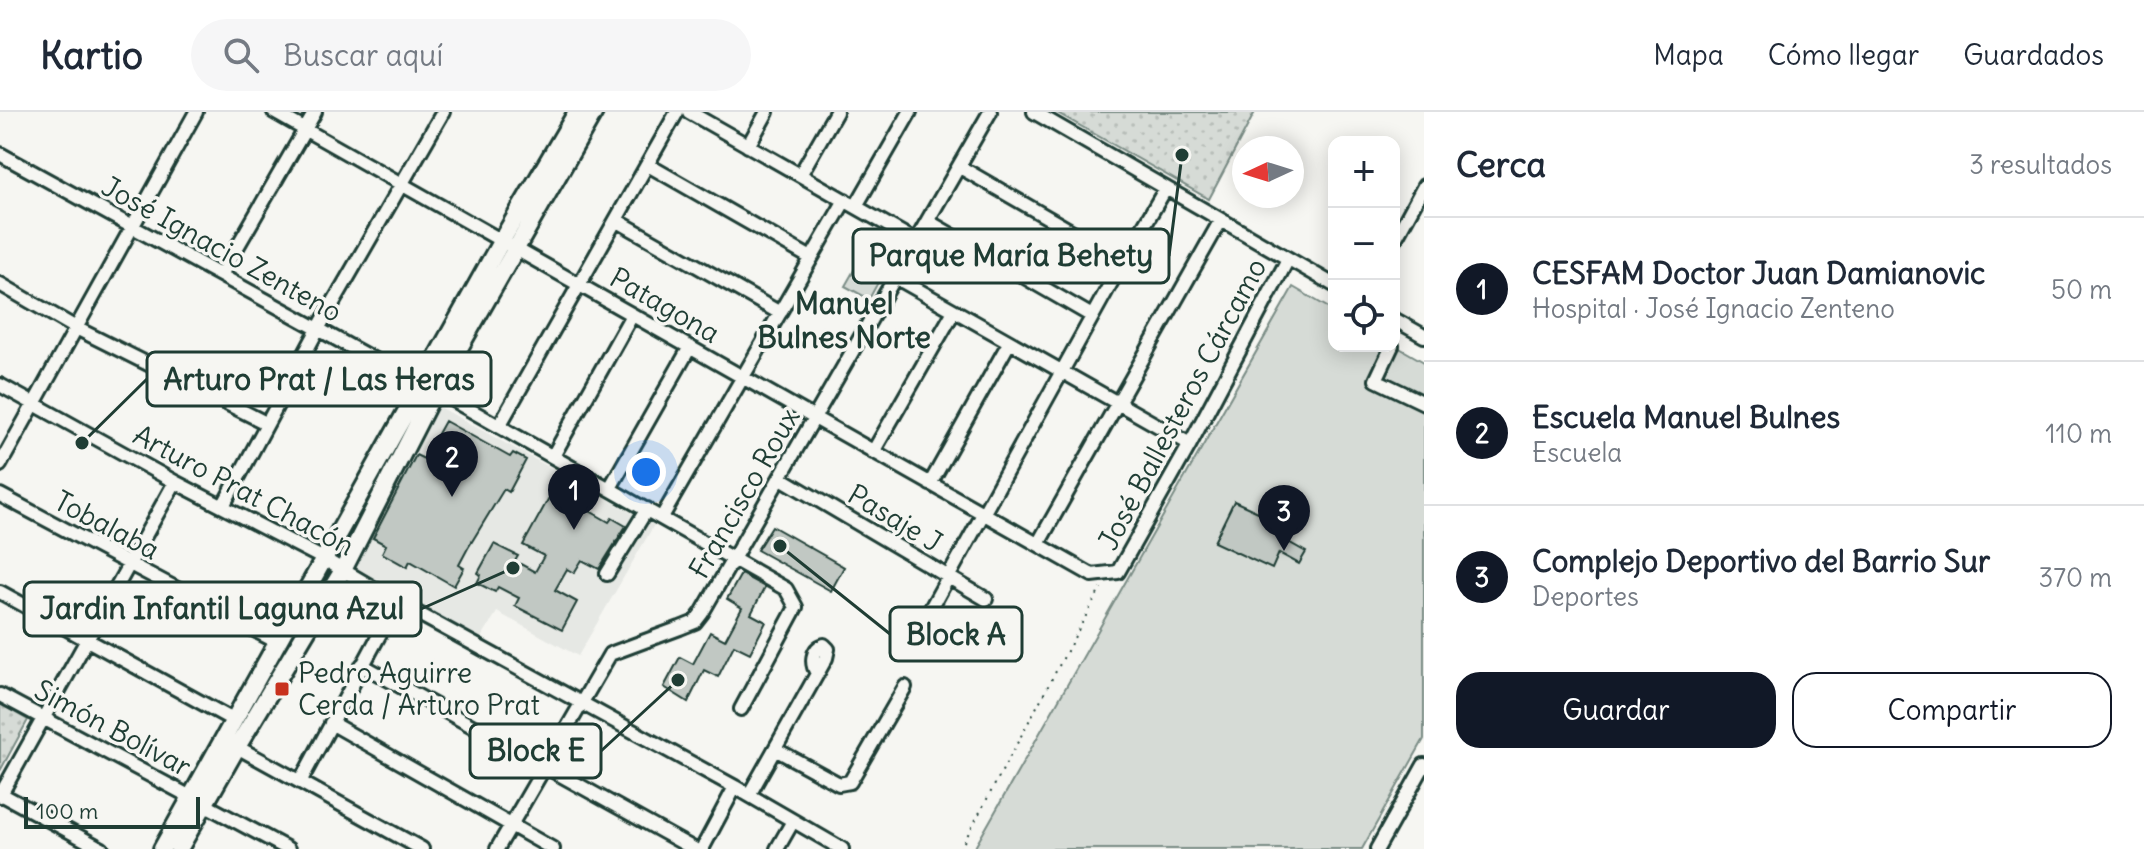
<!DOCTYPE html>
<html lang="es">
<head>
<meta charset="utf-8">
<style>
  :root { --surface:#fff; --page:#f6f6f7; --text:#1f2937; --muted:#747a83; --line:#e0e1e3; --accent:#111827 }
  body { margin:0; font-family:Delius,sans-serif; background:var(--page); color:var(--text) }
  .controls { position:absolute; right:24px; top:24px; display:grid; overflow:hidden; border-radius:16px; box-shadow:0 4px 20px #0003 }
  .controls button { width:72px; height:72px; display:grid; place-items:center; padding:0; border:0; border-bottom:2px solid var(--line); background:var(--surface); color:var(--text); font:40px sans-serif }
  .compass { position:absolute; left:1232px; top:24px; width:72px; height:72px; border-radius:50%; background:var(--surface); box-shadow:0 4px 20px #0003; rotate:266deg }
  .scale { position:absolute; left:24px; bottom:20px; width:176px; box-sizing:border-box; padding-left:8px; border:4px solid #1f3d34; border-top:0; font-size:22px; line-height:28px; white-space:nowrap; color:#1f3d34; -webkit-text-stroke:6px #f6f6f2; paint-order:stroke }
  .you { position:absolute; left:646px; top:360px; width:28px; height:28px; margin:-20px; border:6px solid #fff; border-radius:50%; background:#1a73e8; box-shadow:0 0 0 12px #1a73e833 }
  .badge { display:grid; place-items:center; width:52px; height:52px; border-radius:50%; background:var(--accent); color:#fff; font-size:26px; font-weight:700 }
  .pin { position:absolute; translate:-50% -66px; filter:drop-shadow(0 2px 4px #0008) }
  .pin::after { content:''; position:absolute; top:42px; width:28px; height:24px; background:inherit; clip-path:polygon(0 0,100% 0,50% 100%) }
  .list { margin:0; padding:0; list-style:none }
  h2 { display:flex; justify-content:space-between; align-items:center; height:104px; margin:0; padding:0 32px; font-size:34px }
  h2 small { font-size:26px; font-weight:400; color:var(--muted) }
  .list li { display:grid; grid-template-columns:52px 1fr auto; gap:24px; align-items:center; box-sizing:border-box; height:144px; padding:0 32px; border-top:2px solid var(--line) }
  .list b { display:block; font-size:30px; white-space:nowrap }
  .list p { margin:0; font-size:26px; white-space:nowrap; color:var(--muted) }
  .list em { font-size:26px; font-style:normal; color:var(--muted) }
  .actions { display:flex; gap:16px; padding:24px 32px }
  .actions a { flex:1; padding:18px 0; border:2px solid var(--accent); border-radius:24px; text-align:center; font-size:28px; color:var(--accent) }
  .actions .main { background:var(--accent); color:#fff }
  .icon { flex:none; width:44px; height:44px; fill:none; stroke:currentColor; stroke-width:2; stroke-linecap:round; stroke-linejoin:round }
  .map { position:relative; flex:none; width:1424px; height:737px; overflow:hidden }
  header { display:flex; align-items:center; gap:48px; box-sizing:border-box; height:112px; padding:0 40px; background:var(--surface); border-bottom:2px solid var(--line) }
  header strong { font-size:38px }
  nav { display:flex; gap:44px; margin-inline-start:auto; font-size:28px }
  .search { width:560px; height:72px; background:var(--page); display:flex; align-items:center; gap:20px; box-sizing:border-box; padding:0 28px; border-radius:44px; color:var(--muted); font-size:30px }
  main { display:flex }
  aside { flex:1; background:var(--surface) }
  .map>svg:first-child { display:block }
</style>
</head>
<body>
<header>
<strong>Kartio</strong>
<div class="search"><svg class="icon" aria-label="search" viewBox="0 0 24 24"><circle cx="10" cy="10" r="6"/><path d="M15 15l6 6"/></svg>Buscar aquí</div>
<nav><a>Mapa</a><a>Cómo llegar</a><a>Guardados</a></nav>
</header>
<main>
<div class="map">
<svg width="1424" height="737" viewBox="0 0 1424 737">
  <defs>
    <pattern id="green-dots" width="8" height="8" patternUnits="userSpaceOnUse" patternTransform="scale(2)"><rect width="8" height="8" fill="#d6dbd6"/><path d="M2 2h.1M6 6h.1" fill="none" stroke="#b7bdb8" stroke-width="1.8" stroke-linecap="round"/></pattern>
  </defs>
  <rect width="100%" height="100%" fill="#f6f6f2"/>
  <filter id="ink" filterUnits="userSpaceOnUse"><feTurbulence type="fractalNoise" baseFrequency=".0125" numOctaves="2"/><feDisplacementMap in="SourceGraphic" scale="16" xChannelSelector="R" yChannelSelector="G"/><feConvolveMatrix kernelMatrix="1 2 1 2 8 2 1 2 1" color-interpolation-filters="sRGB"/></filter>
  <g filter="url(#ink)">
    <path fill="#e6e8e4" d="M438,294L654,413L578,544L497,500L481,526L352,455Z"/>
    <path fill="url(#green-dots)" stroke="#7a8c85" stroke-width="2" d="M1056,0H1255L1209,87Z
      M0,592L28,608L0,659Z"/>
    <path fill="#d6dbd6" stroke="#7a8c85" stroke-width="2" d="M870,130L893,143L869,187L845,174Z
      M1293,175L1334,199V234L1394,233L1424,250V627L1362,737H974Z"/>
    <path fill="#c1c8c3" stroke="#1f3d34" stroke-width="2" d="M445,309L510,345L513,341L526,348L509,380L504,377L468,436L459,453L464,456L454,474L410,449L407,455L382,441L386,433L373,426L416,343L424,347Z
      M551,382L572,393L576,385L591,393L588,398L609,410L612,406L626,414L599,457L582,448L574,461L567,457L555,478L577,490L562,518L515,494L519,486L498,475L495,480L477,471L481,463L478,461L494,432L518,444L515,449L535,460L544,444L523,433Z
      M1234,389L1291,415L1285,428L1306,440L1299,452L1279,441L1272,457L1214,430Z
      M772,414L844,455L831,479L757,438Z
      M741,462L765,475L751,502L766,510L750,541L734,533L718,565L704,558L688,590L664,575L680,545L693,552L710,520L725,528L742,496L727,487Z"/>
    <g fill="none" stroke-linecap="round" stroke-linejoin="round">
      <defs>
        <path id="minor" d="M274,0L1092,463L1118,460L1190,332L1288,147
          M689,0L916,129
          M1034,0L1334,173
          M748,34L767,0
          M0,42L420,273
          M648,53L811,146
          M960,55L1123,149
          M800,63L836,0
          M856,94L910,0
          M616,108L780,201
          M929,110L1092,204
          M1394,129L1424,74
          M221,163L315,0
          M895,165L1190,332
          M0,172L76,216L266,311
          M1394,207L1424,224
          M1392,234L1376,268L1424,291
          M0,273L175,370L324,447L397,490L735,675L842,737
          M435,278L786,477L796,495L741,597
          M499,314L677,0
          M873,340L954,199
          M553,344L632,203
          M0,353L196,0
          M781,366L986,487
          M930,372L1009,231
          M610,376L690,235
          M0,383L277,530
          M223,394L318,217L443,0
          M662,405L845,88
          M1038,432L1221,108
          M607,462L647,397
          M0,480L233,608
          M930,498L1123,149L1166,76
          M362,553L694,737
          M0,583L288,737
          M331,611L553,737
          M237,635L422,737
          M775,637L839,672L850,670L905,575
          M300,670L397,490
          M1,682L102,737
          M749,683L826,546L828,537L824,533C811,537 811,552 817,561
          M0,684L175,370
          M497,737L610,542L680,516L695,510L702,501L990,0
          M702,737L735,675
          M777,737L793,709
          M1377,737L1424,653"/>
        <path id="major" d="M162,737L502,128L577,0
          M179,737L237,635L343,458L435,278L594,0"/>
      </defs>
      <use href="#minor" stroke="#1f3d34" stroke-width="18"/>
      <use href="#major" stroke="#1f3d34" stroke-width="22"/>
      <path stroke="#1f3d34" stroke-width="2" stroke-dasharray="2 6" stroke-linecap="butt" d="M960,737L1101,476"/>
      <use href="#minor" stroke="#f6f6f2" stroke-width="12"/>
      <use href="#major" stroke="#f6f6f2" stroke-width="16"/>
    </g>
  </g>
  <rect fill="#c8321e" stroke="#f6f6f2" stroke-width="3" x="274" y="569" width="16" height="16" rx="4"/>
  <g text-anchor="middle" stroke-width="7" stroke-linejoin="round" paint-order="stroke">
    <g font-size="28" fill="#1f3d34" stroke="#f6f6f2">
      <text transform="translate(222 137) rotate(29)" y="10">José Ignacio Zenteno</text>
      <text transform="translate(665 193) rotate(30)" y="10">Patagona</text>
      <text transform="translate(1182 292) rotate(-62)" y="10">José Ballesteros Cárcamo</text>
      <text transform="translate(244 378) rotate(28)" y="10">Arturo Prat Chacón</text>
      <text transform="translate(744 381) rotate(-60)" y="10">Francisco Roux</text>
      <text transform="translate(895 406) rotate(31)" y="10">Pasaje J</text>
      <text transform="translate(107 413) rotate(28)" y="10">Tobalaba</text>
      <text transform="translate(113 616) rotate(28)" y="10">Simón Bolívar</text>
    </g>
    <g font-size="28" fill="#1f3d34" stroke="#f6f6f2" text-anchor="start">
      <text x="298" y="571">Pedro Aguirre<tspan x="298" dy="32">Cerda / Arturo Prat</tspan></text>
    </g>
    <g font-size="30" font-weight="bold" fill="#1f3d34" stroke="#f6f6f2">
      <text x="844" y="202">Manuel<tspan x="844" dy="34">Bulnes Norte</tspan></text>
    </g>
  </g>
  <path fill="none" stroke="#1f3d34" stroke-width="3" d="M1182 43L1169 144M82 331L147 267M513 456L421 497M780 434L890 522M678 568L601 639"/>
  <g fill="#1f3d34" stroke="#f6f6f2" stroke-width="3">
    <circle cx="1182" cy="43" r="8"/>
    <circle cx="82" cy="331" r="8"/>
    <circle cx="513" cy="456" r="8"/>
    <circle cx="780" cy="434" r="8"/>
    <circle cx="678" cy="568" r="8"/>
  </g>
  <g fill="#f6f6f2" stroke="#1f3d34" stroke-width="3">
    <rect x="853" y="117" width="316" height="54" rx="8"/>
    <rect x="147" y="240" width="344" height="54" rx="8"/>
    <rect x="24" y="470" width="397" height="54" rx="8"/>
    <rect x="890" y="495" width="132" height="54" rx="8"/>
    <rect x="470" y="612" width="131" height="54" rx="8"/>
  </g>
  <g font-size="30" text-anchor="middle" font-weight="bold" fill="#1f3d34">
    <text x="1011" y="154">Parque María Behety</text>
    <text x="319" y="278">Arturo Prat / Las Heras</text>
    <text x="222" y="507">Jardin Infantil Laguna Azul</text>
    <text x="956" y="533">Block A</text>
    <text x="536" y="649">Block E</text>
  </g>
</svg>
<div class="controls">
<button>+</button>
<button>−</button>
<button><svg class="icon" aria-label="locate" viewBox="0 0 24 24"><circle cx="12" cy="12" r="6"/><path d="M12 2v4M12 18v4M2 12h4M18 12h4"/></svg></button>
</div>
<svg class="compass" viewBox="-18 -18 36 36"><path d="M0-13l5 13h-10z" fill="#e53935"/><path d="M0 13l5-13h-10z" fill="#747a83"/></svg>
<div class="scale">100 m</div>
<div class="you"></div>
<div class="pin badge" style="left:574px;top:418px">1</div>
<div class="pin badge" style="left:452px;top:385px">2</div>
<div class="pin badge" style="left:1284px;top:439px">3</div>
</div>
<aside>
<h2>Cerca<small>3 resultados</small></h2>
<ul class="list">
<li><span class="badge">1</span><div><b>CESFAM Doctor Juan Damianovic</b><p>Hospital · José Ignacio Zenteno</p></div><em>50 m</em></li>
<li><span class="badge">2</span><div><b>Escuela Manuel Bulnes</b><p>Escuela</p></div><em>110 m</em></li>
<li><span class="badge">3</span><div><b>Complejo Deportivo del Barrio Sur</b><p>Deportes</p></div><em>370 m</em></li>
</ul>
<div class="actions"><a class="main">Guardar</a><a>Compartir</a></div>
</aside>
</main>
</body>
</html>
